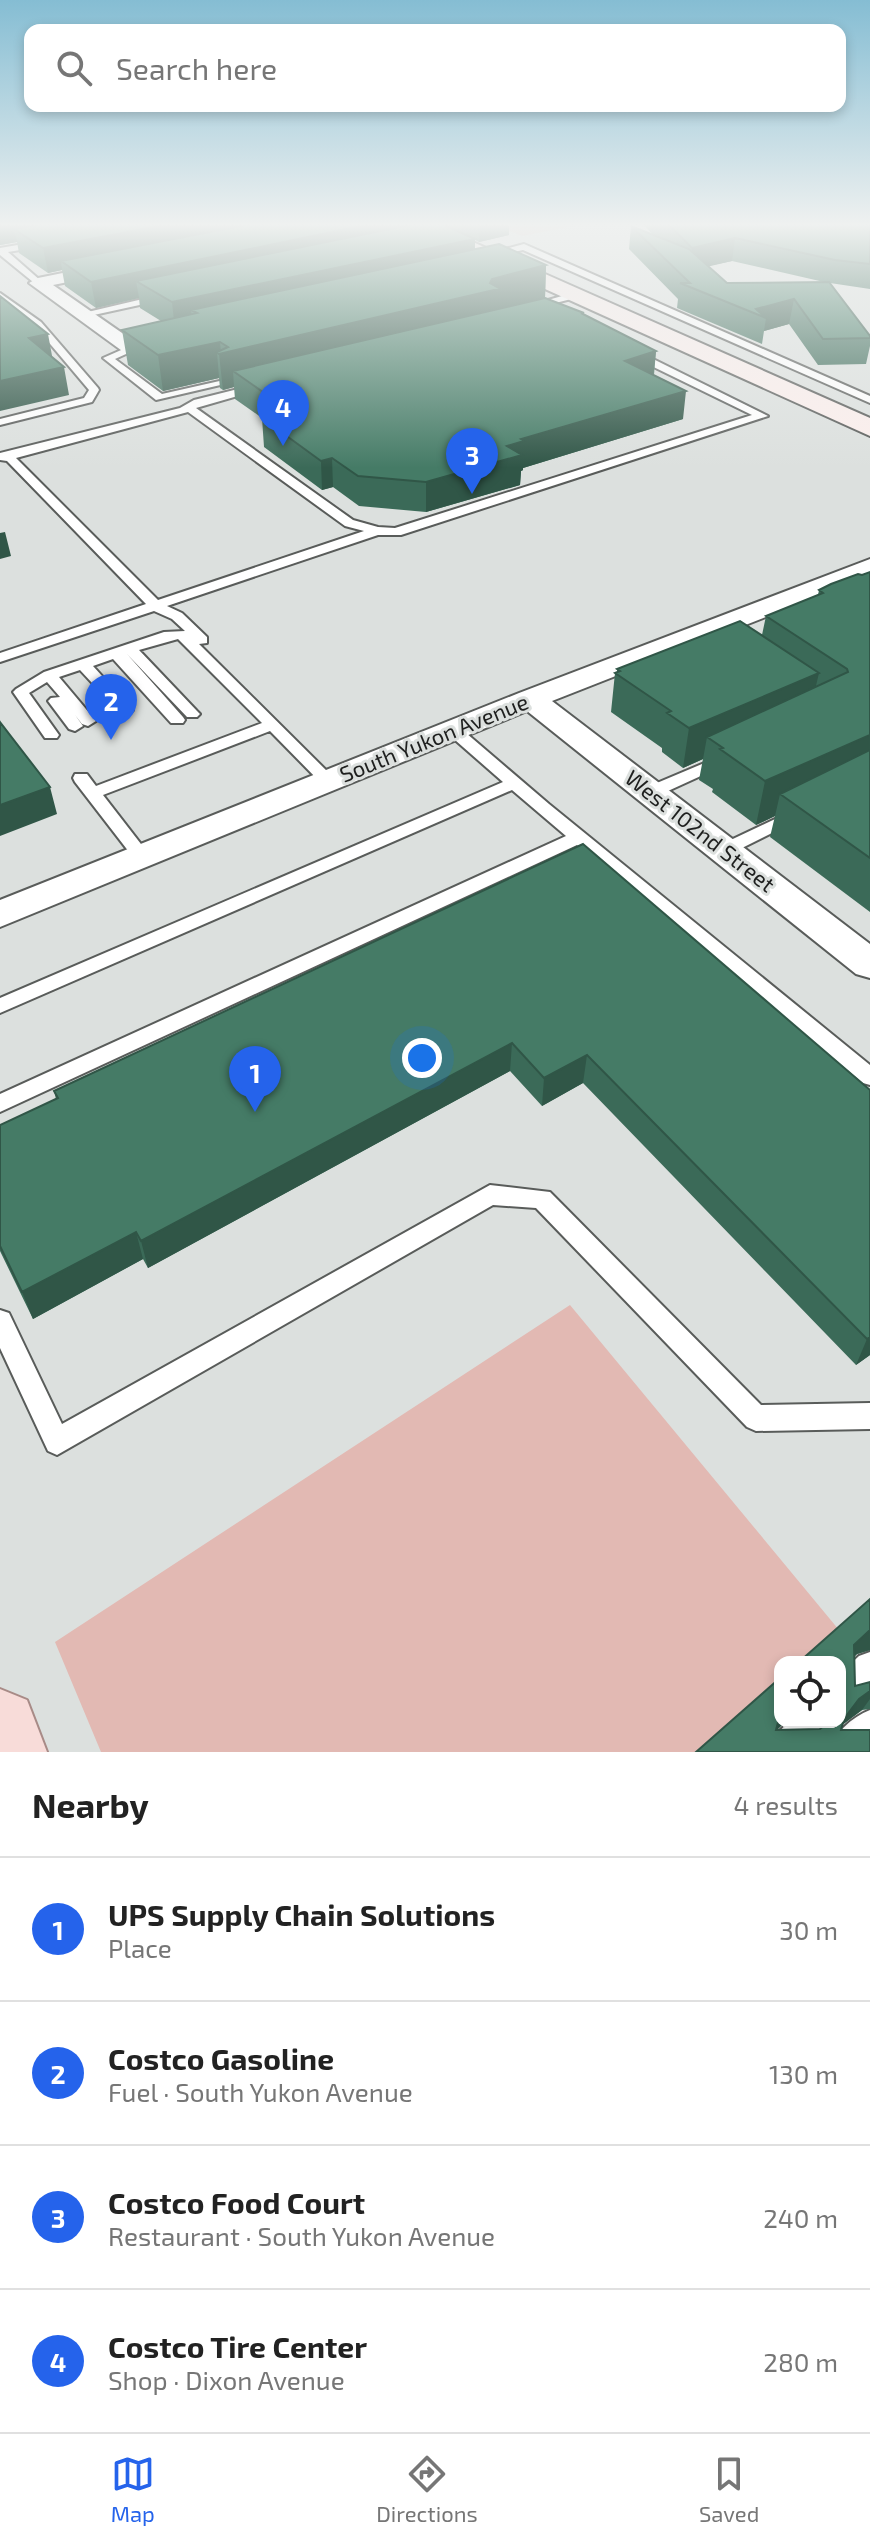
<!DOCTYPE html>
<html lang="en">
<head>
<meta charset="utf-8">
<style>
  :root { --surface:#fff; --page:#f6f6f6; --text:#222; --muted:#767676; --line:#e0e0e0; --accent:#2563eb }
  body { margin:0; font-family:"Exo 2",sans-serif; background:var(--page); color:var(--text) }
  .controls { position:absolute; right:24px; bottom:24px; display:grid; overflow:hidden; border-radius:16px; box-shadow:0 4px 12px #0003 }
  .controls button { width:72px; height:72px; display:grid; place-items:center; padding:0; border:0; border-bottom:2px solid var(--line); background:var(--surface); color:var(--text); font:40px sans-serif }
  .you { position:absolute; left:422px; top:1058px; width:28px; height:28px; margin:-20px; border:6px solid #fff; border-radius:50%; background:#1a73e8; box-shadow:0 0 0 12px #1a73e833 }
  .badge { display:grid; place-items:center; width:52px; height:52px; border-radius:50%; background:var(--accent); color:#fff; font-size:26px; font-weight:700 }
  .pin { position:absolute; translate:-50% -66px; filter:drop-shadow(0 2px 4px #0008) }
  .pin::after { content:''; position:absolute; top:42px; width:28px; height:24px; background:inherit; clip-path:polygon(0 0,100% 0,50% 100%) }
  .list { margin:0; padding:0; list-style:none }
  h2 { display:flex; justify-content:space-between; align-items:center; height:104px; margin:0; padding:0 32px; font-size:34px }
  h2 small { font-size:26px; font-weight:400; color:var(--muted) }
  .list li { display:grid; grid-template-columns:52px 1fr auto; gap:24px; align-items:center; box-sizing:border-box; height:144px; padding:0 32px; border-top:2px solid var(--line) }
  .list b { display:block; font-size:30px; white-space:nowrap }
  .list p { margin:0; font-size:26px; white-space:nowrap; color:var(--muted) }
  .list em { font-size:26px; font-style:normal; color:var(--muted) }
  .icon { flex:none; width:44px; height:44px; fill:none; stroke:currentColor; stroke-width:2; stroke-linecap:round; stroke-linejoin:round }
  .map { position:relative; flex:none; width:870px; height:1752px; overflow:hidden }
  .search { position:absolute; background:var(--surface); box-shadow:0 4px 12px #0003; left:24px; right:24px; top:24px; height:88px; display:flex; align-items:center; gap:20px; box-sizing:border-box; padding:0 28px; border-radius:16px; color:var(--muted); font-size:30px }
  .sheet { height:680px; background:var(--surface) }
  nav { display:flex; justify-content:space-around; align-items:center; box-sizing:border-box; height:112px; border-top:2px solid var(--line); background:var(--surface); font-size:22px; color:var(--muted) }
  nav a { display:grid; justify-items:center; gap:4px }
  nav .on { color:var(--accent) }
  .map>svg:first-child { display:block }
</style>
</head>
<body>
<div class="map">
<svg width="870" height="1752" viewBox="0 0 870 1752">
  <rect width="100%" height="100%" fill="#dce0de"/>
  <path fill="#e2b9b3" d="M490,223H588L522,236Z
    M570,1305L844,1636L815,1662H780V1693L713,1752H101L55,1642Z"/>
  <g fill="none" stroke-linecap="round" stroke-linejoin="round">
    <defs>
      <path id="lane" d="M41,241L44,246L8,252L41,281L38,286L0,255V248Z
        M524,244L870,396V403L523,250L490,257L486,254Z
        M576,292L579,297L532,309L527,306Z
        M0,293L41,322L98,388L99,390L92,402L0,425V419L84,398L89,390L35,326L0,300Z
        M164,294L167,299L80,318L75,315Z
        M128,347L137,349L115,359L162,394L224,380L229,383L156,400L103,358Z
        M631,352H639L768,416L401,535H378L167,606L182,613L207,637V643L199,644L337,781L335,785H323L270,731L103,795L151,857L142,863L136,861L75,782L73,778L75,774H87L96,786L262,723L178,639L139,650L197,711L200,714L197,717H187L127,654L183,717L185,720L183,723H171L113,659L93,666L130,707L133,710L130,713H120L80,670L59,677L96,721L88,726L82,724L75,715L83,726L75,731L69,729L48,701L51,698L60,697L47,682L29,693L59,735L57,738H45L13,692L16,689L44,672L164,632L185,631L172,619L154,611L0,662V653L146,604L7,461L0,460V453L180,408L194,400L258,384L262,385V389L196,408L353,520L378,527L395,528L752,415L631,356ZM188,412L345,526L364,531L158,600L16,458Z
        M453,725L459,727L549,804L870,1065V1085L863,1083L577,845L0,1112V1094L566,836L512,790L0,1013V998L503,782L447,733L445,730L447,727Z
        M721,756L729,761L727,764L657,796H645L643,792L645,788Z
        M792,811L801,816L798,820L730,854L724,856L715,850L718,846Z
        M490,1185L550,1192L761,1405L870,1403V1429L756,1431L747,1427L536,1208L493,1205L57,1455L48,1451L0,1348V1310L9,1313L62,1424Z
        M870,1652V1688L851,1706L840,1710V1674L859,1656Z
        M870,1710V1747L864,1752H826C834,1734 852,1717 870,1710Z
        M789,1722H826L822,1733L802,1752H764L769,1741Z"/>
      <path id="street" d="M112,263L118,264L121,268L118,272L53,285L135,342L172,334L179,336L182,340L179,344L132,355L125,353L29,283L38,278Z
        M870,559V576L552,701L870,944V978L856,974L527,711L0,927V900L519,693Z"/>
      <path id="secondary" d="M405,223H430L870,418V436L408,227Z"/>
      <path id="primary" d="M0,1689L27,1700L47,1752H0Z"/>
    </defs>
    <use href="#lane" stroke="#595c5a" stroke-width="4"/>
    <use href="#street" stroke="#595c5a" stroke-width="4"/>
    <use href="#secondary" stroke="#595c5a" stroke-width="4"/>
    <use href="#primary" stroke="#a88b87" stroke-width="4"/>
    <use href="#lane" fill="#fff" fill-rule="evenodd"/>
    <use href="#street" fill="#fff" fill-rule="evenodd"/>
    <use href="#secondary" fill="#fbeeec" fill-rule="evenodd"/>
    <use href="#primary" fill="#f8dcd9" fill-rule="evenodd"/>
  </g>
  <path fill="#3b6a58" fill-rule="evenodd" d="M0,222H509V235L479,242L475,240V249L546,265L545,298L584,313V315L656,351L654,375L683,419L523,468V470L521,471L520,485L426,512L359,506L333,487L322,490L264,447L262,418L235,399L234,387L223,390L220,388L219,378L163,391L128,365L122,330L161,321L140,308L139,298L96,308L65,286L62,270L48,273L19,253L17,242L0,245Z
    M641,222H870V289L830,283L870,336V346L866,364L818,365L789,324L764,331L762,344L677,308L678,299L629,249L631,226L653,235ZM732,261L824,282L727,283L708,266Z
    M870,572V912L770,837L775,816L756,825L712,792L713,789L699,780L703,759L683,768L662,752V748L611,712L615,673L617,672V669L762,635L766,616L818,595L819,590Z
    M583,844L870,1090V1355L856,1365L583,1083L542,1106L510,1071L148,1268L143,1259L33,1319L0,1251V1125L56,1099L54,1091Z
    M870,1599V1650L857,1654L855,1656V1686L870,1682V1709L862,1710L842,1725L841,1730H870V1752H696L780,1678V1722H785L777,1730L820,1729L828,1722H840V1662H799Z"/>
  <path fill="#305647" d="M0,222H132L14,229L17,242L0,245Z
    M181,222H305L61,261L62,270L48,273L43,248Z
    M380,222H423L136,281L139,298L96,308L91,282Z
    M480,222H509V235L479,242Z
    M448,223V244L475,239L474,265L197,313L191,310L193,326L175,330L172,302Z
    M735,238L732,261L689,271L692,248Z
    M546,265L545,298L233,371L234,387L223,390L219,354L217,352L219,378L163,391L158,355L220,342L221,353L490,283L492,279Z
    M794,299L789,324L764,331L766,318L756,309Z
    M48,334L53,361L29,338Z
    M656,351L653,378L625,361Z
    M64,367L69,395L0,411V381Z
    M686,391L683,419L523,468V470L521,471L520,485L426,512V482L521,439Z
    M332,458L333,487L322,490L321,461Z
    M5,532L11,556L0,559V533Z
    M819,673L810,711L707,737L703,759L683,768L689,728Z
    M870,735V772L780,794L775,816L756,825L765,781Z
    M50,787L57,814L0,836V805Z
    M512,1043L510,1071L148,1268L141,1241Z
    M587,1055L583,1083L542,1106L544,1078Z
    M136,1232L143,1259L33,1319L22,1292Z
    M870,1337V1355L856,1365L867,1339Z
    M870,1630V1650L857,1654L840,1670L854,1645Z
    M870,1691V1699L862,1710L842,1725L844,1719L859,1699Z
    M780,1715V1722H785L766,1740Z"/>
  <path fill="#457b66" stroke="#305647" stroke-width="2" d="M50,222H181L43,248L14,229Z
    M261,222H380L91,282L61,261Z
    M424,222H447L448,223L442,224L475,239L172,302L136,281Z
    M666,222H870V264L835,260L735,238L692,248Z
    M631,226L689,249L727,283L829,282L870,336V338L823,339L794,299L756,309L766,318L680,283H690Z
    M499,244L546,265L492,279L490,283L499,288L533,281L219,354L217,352L228,347L220,342L158,355L122,330L197,313L191,310Z
    M0,296L48,334L29,338L64,367L0,381Z
    M545,298L584,313H581L656,351L625,361L686,391L521,439L524,441L507,446L522,455L426,482L358,476L332,458L321,461L262,418L290,411L233,371Z
    M870,572V735L765,781L720,749L723,748L707,737L848,672L847,669L766,616L823,593L819,590L831,584L858,574L862,575Z
    M740,621L819,673L689,728L667,713L671,711L615,673L620,671L617,669Z
    M0,722L50,787L0,805Z
    M870,750V858L780,794Z
    M583,844L870,1090V1337L867,1339L587,1055L544,1078L512,1043L141,1241L136,1232L22,1292L0,1246V1125L58,1098L54,1091Z
    M870,1599V1630L854,1645L855,1686L870,1682V1691L859,1699L844,1719L841,1730H870V1752H696L780,1678V1715L776,1730L820,1729L828,1722H840V1710L845,1695L840,1694V1662H799Z"/>
  <linearGradient id="sky" x2="0" y2="1"><stop stop-color="#85bdd3"/><stop offset="0.48" stop-color="#eff1f0"/><stop offset="1" stop-color="#eff1f0" stop-opacity="0"/></linearGradient>
  <rect width="870" height="468" fill="url(#sky)"/>
  <g text-anchor="middle" stroke-width="6" stroke-linejoin="round" paint-order="stroke">
    <g font-size="22" fill="#1e1f1e" stroke="#dce0de">
      <text transform="translate(434 738) rotate(-22)" y="8">South Yukon Avenue</text>
      <text transform="translate(700 831) rotate(38)" y="8">West 102nd Street</text>
    </g>
  </g>
</svg>
<div class="controls">
<button><svg class="icon" aria-label="locate" viewBox="0 0 24 24"><circle cx="12" cy="12" r="6"/><path d="M12 2v4M12 18v4M2 12h4M18 12h4"/></svg></button>
</div>
<div class="you"></div>
<div class="pin badge" style="left:255px;top:1112px">1</div>
<div class="pin badge" style="left:111px;top:740px">2</div>
<div class="pin badge" style="left:472px;top:494px">3</div>
<div class="pin badge" style="left:283px;top:446px">4</div>
<div class="search"><svg class="icon" aria-label="search" viewBox="0 0 24 24"><circle cx="10" cy="10" r="6"/><path d="M15 15l6 6"/></svg>Search here</div>
</div>
<section class="sheet">
<h2>Nearby<small>4 results</small></h2>
<ul class="list">
<li><span class="badge">1</span><div><b>UPS Supply Chain Solutions</b><p>Place</p></div><em>30 m</em></li>
<li><span class="badge">2</span><div><b>Costco Gasoline</b><p>Fuel · South Yukon Avenue</p></div><em>130 m</em></li>
<li><span class="badge">3</span><div><b>Costco Food Court</b><p>Restaurant · South Yukon Avenue</p></div><em>240 m</em></li>
<li><span class="badge">4</span><div><b>Costco Tire Center</b><p>Shop · Dixon Avenue</p></div><em>280 m</em></li>
</ul>
</section>
<nav>
<a class="on"><svg class="icon" aria-label="map" viewBox="0 0 24 24"><path d="M3 6l6-2 6 2 6-2v14l-6 2-6-2-6 2zM9 4v14M15 6v14"/></svg>Map</a>
<a><svg class="icon" aria-label="directions" viewBox="0 0 24 24"><path d="M12 3l9 9-9 9-9-9zM9 14v-3h6M13 9l2 2-2 2"/></svg>Directions</a>
<a><svg class="icon" aria-label="saved" viewBox="0 0 24 24"><path d="M7 4h10v16l-5-4-5 4z"/></svg>Saved</a>
</nav>
</body>
</html>
